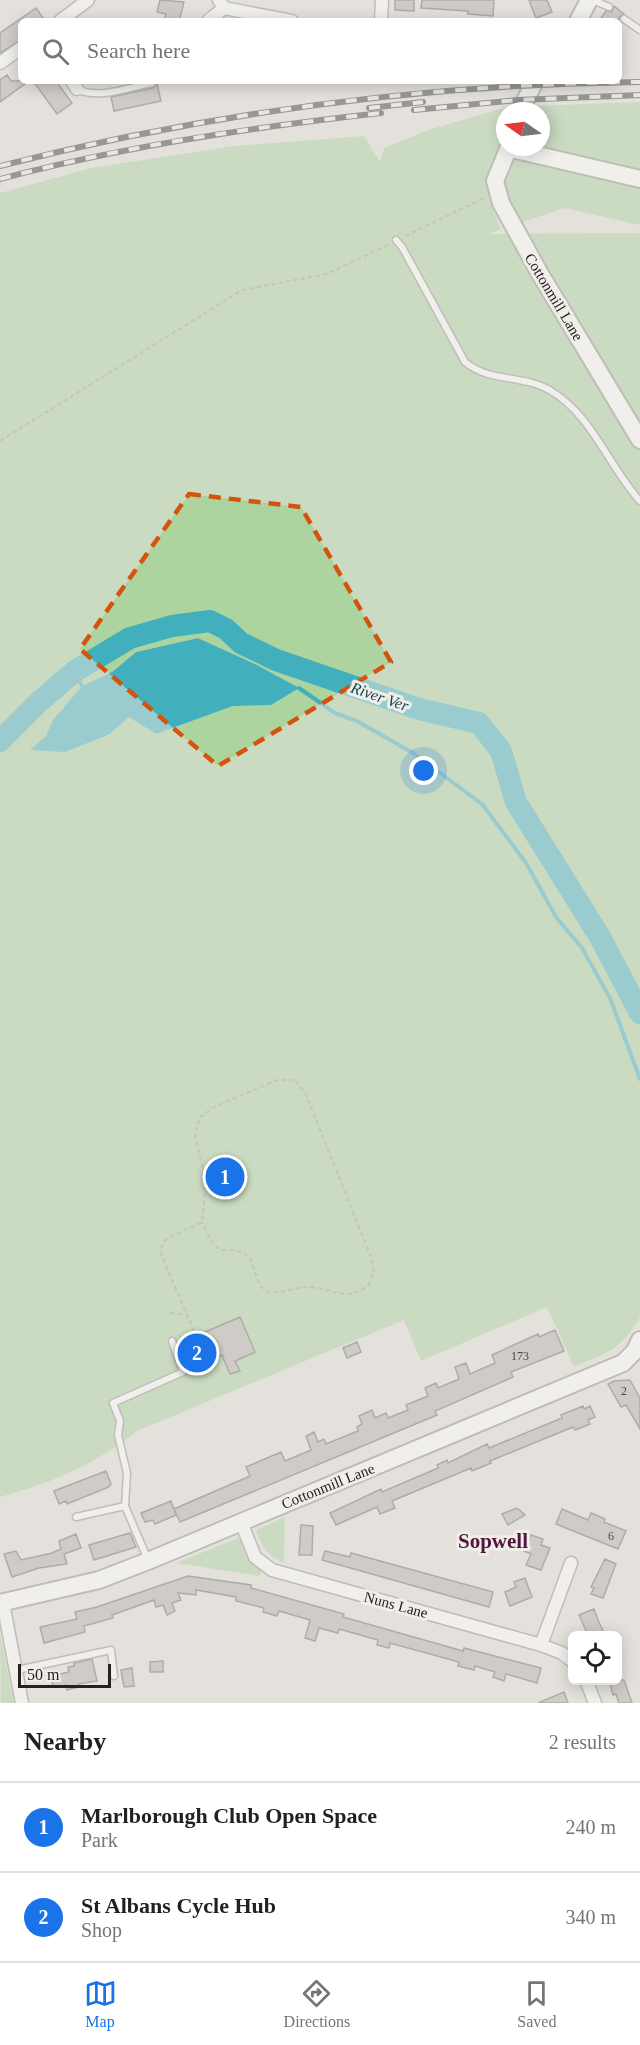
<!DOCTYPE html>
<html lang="en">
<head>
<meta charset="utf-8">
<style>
  :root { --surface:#fff; --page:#f2f2f2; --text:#202124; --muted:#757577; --line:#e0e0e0; --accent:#1a73e8 }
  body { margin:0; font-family:Georgia,serif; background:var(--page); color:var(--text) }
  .controls { position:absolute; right:18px; bottom:18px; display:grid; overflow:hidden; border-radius:9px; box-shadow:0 3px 15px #0003 }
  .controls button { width:54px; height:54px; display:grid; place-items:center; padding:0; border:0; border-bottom:2px solid var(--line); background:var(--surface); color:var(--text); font:30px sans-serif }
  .compass { position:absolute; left:496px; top:102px; width:54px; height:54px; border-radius:50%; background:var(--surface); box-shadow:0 3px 15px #0003; rotate:284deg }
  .scale { position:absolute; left:18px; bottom:15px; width:93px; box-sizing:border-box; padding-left:6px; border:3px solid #232220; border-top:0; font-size:16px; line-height:21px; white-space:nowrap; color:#232220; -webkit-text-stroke:4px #f1eee9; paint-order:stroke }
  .you { position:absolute; left:424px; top:771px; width:21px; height:21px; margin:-15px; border:4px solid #fff; border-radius:50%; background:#1a73e8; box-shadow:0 0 0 9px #1a73e833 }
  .badge { display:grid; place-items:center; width:39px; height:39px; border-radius:50%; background:var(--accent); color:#fff; font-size:20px; font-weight:700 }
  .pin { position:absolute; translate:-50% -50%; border:3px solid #fff; box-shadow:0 2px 6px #0006 }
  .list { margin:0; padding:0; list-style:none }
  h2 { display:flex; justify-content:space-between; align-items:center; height:78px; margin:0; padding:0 24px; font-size:26px }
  h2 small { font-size:20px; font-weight:400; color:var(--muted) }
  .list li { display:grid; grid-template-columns:39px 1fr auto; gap:18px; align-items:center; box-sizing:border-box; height:90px; padding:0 24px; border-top:2px solid var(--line) }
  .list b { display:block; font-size:22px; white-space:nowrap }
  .list p { margin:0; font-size:20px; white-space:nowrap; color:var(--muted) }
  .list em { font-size:20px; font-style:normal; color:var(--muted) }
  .icon { flex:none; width:33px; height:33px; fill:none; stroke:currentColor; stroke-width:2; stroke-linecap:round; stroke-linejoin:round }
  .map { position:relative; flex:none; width:640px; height:1703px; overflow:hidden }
  .search { position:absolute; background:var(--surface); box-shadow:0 3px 15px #0003; left:18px; right:18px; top:18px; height:66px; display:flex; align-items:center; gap:15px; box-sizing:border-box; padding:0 21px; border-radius:9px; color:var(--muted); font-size:22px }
  .sheet { height:258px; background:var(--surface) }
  nav { display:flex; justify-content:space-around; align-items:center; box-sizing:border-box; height:84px; border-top:2px solid var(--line); background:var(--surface); font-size:16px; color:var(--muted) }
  nav a { display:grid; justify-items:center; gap:3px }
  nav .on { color:var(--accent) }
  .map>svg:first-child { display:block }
</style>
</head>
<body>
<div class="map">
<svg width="640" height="1703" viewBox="0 0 640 1703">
  <rect width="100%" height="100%" fill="#e4e1dc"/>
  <path fill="#add39f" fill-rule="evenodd" d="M640,102V225L564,208L520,223C501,185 501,187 516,147H541V111H529L531,106Z
    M511,106L510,111H505C505,166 473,168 501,229L488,234L640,233V1317C620,1351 608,1352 574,1367L547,1307L421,1361L404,1320L137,1431C94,1465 52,1483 0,1497V193L91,168L234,146L364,136L380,162L384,148L428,130ZM198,638L257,665L298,688L271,705L233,706L156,734L129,716L110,734L31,750L46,736L53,720L82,686L112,672L136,652Z
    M285,1517L284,1563C268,1556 261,1546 256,1530Z
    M238,1538L242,1540L263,1569L259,1576L176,1563Z
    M0,1634L14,1703H1Z"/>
  <path fill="#42afbd" d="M198,638L257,665L299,688L271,705L233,706L156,734L129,717L110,734L65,752L30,750L46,736L53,720L82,686L112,672L136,652Z"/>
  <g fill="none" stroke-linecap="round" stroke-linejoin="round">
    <path stroke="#42afbd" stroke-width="4" d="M75,671L82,686
      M299,688L335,713L357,721L413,753L482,804L526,863L556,917L582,948L610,998L640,1079"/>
    <path stroke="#42afbd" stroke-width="22" d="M0,741L40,701L75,671L130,638L172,626L210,621L226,629L241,643L276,660L419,709L479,723L501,751L516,802L600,937L640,1013"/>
  </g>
  <path fill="#b5b2ad" stroke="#6d6b66" stroke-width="1.5" d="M160,0L184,2L179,21H164L166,14L157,12Z
    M395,0H414V11L395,10Z
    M422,0H494L493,16L468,14V11L421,8Z
    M529,0H547L552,12L536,18Z
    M614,6L624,14L619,17V21H599L606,11L612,12Z
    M36,8L45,21H21V40L0,53V33Z
    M7,75L11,81H29L0,102V80Z
    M33,81H56L72,103L57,114Z
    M157,84L161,101L114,111L111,97L153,88Z
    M240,1317L255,1352L235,1361L240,1371L230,1374L222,1355L214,1358L212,1354L193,1363L184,1341Z
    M555,1330L564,1351L511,1372L513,1377L435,1411L437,1415L180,1522L174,1509L250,1476L246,1467L281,1452L285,1461L311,1450L306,1436L314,1432L318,1442L324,1439L326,1444L358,1431L357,1427L362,1424L359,1416L372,1410L375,1418L386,1413L388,1418L408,1410L406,1405L428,1396L425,1388L436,1383L438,1388L459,1379L455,1367L466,1363L470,1374L495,1363L492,1355L538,1334L539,1337Z
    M357,1342L361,1352L347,1358L343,1348Z
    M630,1380L640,1398V1429L626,1405L621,1407L608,1384L614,1381Z
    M583,1406L584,1409L590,1406L595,1417L588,1420L590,1424L575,1430L573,1427L490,1461L491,1463L472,1471L471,1468L392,1501L395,1508L380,1514L377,1507L336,1525L330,1513L381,1489L382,1492L438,1468L437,1465L447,1460L448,1463L487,1444L489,1448L562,1418L561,1415Z
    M106,1471L111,1484L109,1487L67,1504L66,1501L59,1504L54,1491Z
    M171,1501L176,1515L155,1524L153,1520L145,1522L141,1513Z
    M517,1508L525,1515L508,1525L502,1514Z
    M562,1509L588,1520L591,1513L605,1519L604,1522L626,1531L618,1549L556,1524Z
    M301,1525L313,1526L312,1555H299Z
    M130,1533L136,1547L94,1560L89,1545Z
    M76,1534L81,1548L64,1554L67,1564L39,1568L12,1577L4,1554L16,1551L21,1560L52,1553L61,1549L59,1541Z
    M531,1535L543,1539L541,1545L550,1548L541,1570L526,1565L531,1554L524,1551Z
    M325,1551L350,1557L351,1553L493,1592L489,1607L322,1560Z
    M605,1559L616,1564L603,1598L591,1594L594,1588L591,1587Z
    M188,1576L251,1585V1588L344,1614L343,1617L463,1651L464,1648L541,1668L537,1683L506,1674L504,1681L493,1677L495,1672L475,1666L474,1670L458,1666L459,1662L390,1643L389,1648L377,1645L378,1640L339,1629L338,1633L319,1628L315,1641L305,1638L310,1620L279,1611L277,1616L263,1612L264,1608L236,1601V1597L196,1590V1595L178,1593L181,1600L172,1603L175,1611L167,1615L163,1605L156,1607L154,1600L112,1615L113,1618L84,1626L85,1632L44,1643L40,1627L77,1619L75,1612L97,1607Z
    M525,1578L532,1597L510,1606L505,1592L516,1587L514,1582Z
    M594,1609L598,1620L605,1635H588L579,1615Z
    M92,1659L97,1681L78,1684L79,1687L67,1690L66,1685L53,1687L51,1676L69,1672L68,1667L74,1666V1663Z
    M163,1661V1672H150V1662Z
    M132,1668L134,1686L124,1687L121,1670Z
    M609,1680H624L632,1703H619L616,1694L613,1695Z
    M564,1692L568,1703H538Z"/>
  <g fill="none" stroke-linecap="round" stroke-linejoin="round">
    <defs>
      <path id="lane" d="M593,0L609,7
        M624,19L640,30
        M77,89C99,100 129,87 152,83
        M396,240L402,247L465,362C490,383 523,374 551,391C592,415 609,467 640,501
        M76,1517L125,1506
        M148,1560L125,1506L127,1473L118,1435L120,1421L113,1403L183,1372L172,1341
        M17,1670L111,1650L114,1676"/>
      <path id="street" d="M219,0L224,8L292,21
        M60,21L88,0
        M208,21L224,8
        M381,21L382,0
        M0,63L21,48
        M72,81L77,89
        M241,1522L255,1557L272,1570L541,1645L562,1653L572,1661
        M3,1603L22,1703
        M541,1645L571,1563
        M586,1680L595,1703"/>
      <path id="secondary" d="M578,21L589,0
        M520,111L535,81
        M509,147L495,181L501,203L539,272L640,440
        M508,148L640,179
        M0,1603L99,1580L148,1561L623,1363L635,1351L640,1340"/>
    </defs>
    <use href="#lane" stroke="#94918d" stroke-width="9"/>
    <use href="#street" stroke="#94918d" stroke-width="15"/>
    <use href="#secondary" stroke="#94918d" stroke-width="20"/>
    <path stroke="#a3a09c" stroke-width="2" stroke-dasharray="4.5 3" stroke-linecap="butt" d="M405,236L484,198
      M0,441L242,290L327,274L390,244
      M170,1313L185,1315
      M180,1338L194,1331L162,1257L161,1248L166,1239L202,1222L206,1184L195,1134L200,1117L216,1106L277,1080H294L305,1092L371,1257L374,1271L368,1285C347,1304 330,1287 308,1287C294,1287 282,1294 269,1292L260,1286L250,1258C225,1238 222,1269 202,1222"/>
    <use href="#lane" stroke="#fff" stroke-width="6"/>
    <use href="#street" stroke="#fff" stroke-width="12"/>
    <use href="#secondary" stroke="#fff" stroke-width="16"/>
    <defs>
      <path id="rail" d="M369,108L423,102
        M414,110L518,100L640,95
        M0,166C209,113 424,84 640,82
        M0,179C124,146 253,127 381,113"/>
    </defs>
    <use href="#rail" stroke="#3e3d3a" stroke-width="6"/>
    <use href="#rail" stroke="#f1eee9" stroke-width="4" stroke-dasharray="11" stroke-linecap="butt"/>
  </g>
  <path d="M0 0H640V1703H0ZM189,494L301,507L391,662L218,766L80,649Z" fill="#e4e1dc" fill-opacity=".55" fill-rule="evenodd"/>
  <path fill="none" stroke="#d4540e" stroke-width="4.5" stroke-dasharray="12 8" stroke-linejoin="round" d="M189,494L301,507L391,662L218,766L80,649Z"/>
  <g text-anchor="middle" stroke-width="6" stroke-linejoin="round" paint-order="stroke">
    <g font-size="12" fill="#484643">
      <text x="520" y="1360">173</text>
      <text x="624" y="1395">2</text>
      <text x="611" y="1540">6</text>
    </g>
    <g font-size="15" fill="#232220" stroke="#f1eee9">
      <text transform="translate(554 297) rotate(59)" y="5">Cottonmill Lane</text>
      <text transform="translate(328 1486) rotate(-22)" y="5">Cottonmill Lane</text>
      <text transform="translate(396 1605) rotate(15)" y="5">Nuns Lane</text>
    </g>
    <g font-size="16" font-style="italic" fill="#034850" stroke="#f1eee9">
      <text transform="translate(380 696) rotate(19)" y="6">River Ver</text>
    </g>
    <g font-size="21" font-weight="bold" fill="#50163e" stroke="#f1eee9">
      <text x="493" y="1548">Sopwell</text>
    </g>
  </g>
</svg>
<div class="controls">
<button><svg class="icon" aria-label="locate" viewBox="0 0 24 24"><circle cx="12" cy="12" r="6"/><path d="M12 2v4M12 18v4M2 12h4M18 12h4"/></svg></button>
</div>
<svg class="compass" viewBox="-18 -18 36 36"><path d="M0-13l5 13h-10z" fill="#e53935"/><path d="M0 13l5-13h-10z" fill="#757577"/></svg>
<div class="scale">50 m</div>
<div class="you"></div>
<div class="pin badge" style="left:225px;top:1177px">1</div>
<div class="pin badge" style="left:197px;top:1353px">2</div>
<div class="search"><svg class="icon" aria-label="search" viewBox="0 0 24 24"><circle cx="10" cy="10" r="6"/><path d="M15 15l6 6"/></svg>Search here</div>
</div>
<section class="sheet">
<h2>Nearby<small>2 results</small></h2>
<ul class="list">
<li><span class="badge">1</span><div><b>Marlborough Club Open Space</b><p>Park</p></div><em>240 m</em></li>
<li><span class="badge">2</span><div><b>St Albans Cycle Hub</b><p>Shop</p></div><em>340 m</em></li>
</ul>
</section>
<nav>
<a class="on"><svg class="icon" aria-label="map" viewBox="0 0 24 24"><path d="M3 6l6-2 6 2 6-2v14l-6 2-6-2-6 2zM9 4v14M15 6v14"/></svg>Map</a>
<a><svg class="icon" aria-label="directions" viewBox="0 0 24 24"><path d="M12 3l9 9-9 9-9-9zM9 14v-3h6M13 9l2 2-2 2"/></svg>Directions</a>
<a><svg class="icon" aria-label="saved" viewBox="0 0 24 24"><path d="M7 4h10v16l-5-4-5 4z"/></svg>Saved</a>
</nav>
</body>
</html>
